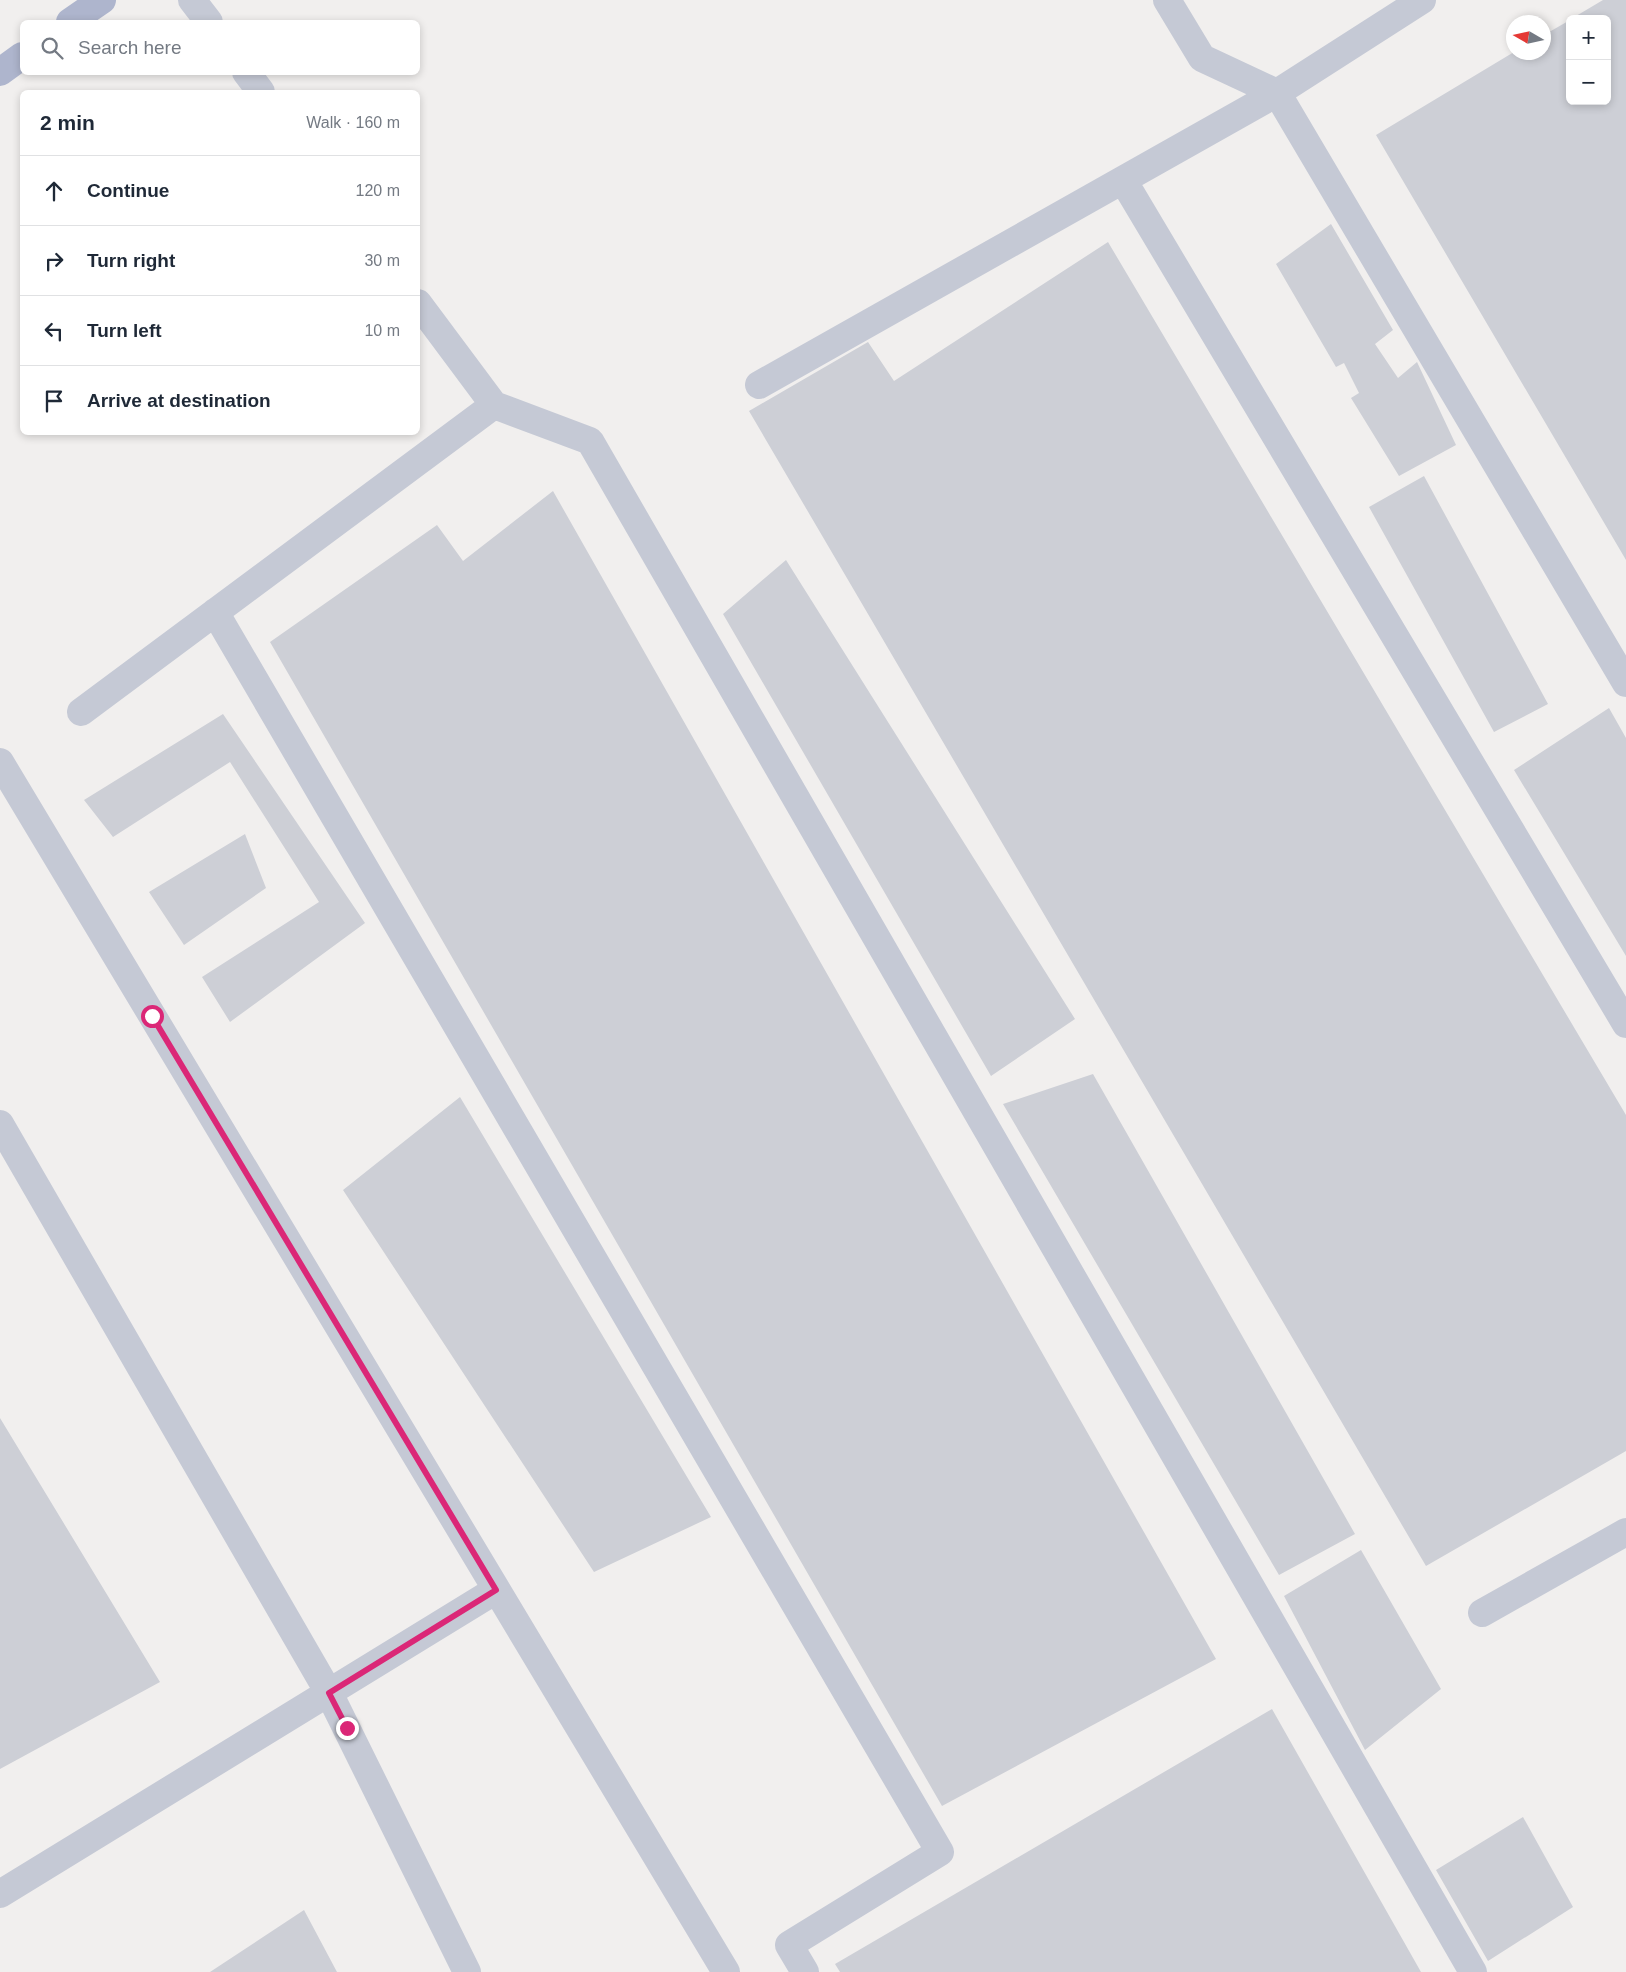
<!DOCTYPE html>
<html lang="en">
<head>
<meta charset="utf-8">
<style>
  :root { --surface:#fff; --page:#f2f2f3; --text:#1f2937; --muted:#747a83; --line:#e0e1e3 }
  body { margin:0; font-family:Helvetica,sans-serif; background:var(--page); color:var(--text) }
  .controls { position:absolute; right:15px; top:15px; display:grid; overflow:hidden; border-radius:8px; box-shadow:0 2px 8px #0003 }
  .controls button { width:45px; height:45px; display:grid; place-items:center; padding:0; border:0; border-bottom:1px solid var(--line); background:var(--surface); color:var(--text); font:25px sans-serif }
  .compass { position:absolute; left:1506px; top:15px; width:45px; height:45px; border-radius:50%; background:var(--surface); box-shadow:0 2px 8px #0003; rotate:279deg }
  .stop { position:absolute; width:15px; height:15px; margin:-11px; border:4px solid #db2777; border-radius:50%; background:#fff }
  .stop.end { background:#db2777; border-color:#fff; box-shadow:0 1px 5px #0008 }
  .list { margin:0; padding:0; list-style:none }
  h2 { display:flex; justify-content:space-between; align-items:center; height:65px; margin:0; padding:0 20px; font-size:21px }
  h2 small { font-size:16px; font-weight:400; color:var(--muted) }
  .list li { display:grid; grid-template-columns:32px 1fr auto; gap:15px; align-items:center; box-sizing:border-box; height:70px; padding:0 20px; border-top:1px solid var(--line) }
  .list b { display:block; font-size:19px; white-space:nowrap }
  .list em { font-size:16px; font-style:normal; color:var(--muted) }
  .icon { flex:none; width:28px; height:28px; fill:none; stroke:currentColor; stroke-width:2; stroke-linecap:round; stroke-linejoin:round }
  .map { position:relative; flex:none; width:1626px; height:1972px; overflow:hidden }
  .search { position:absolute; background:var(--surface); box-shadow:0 2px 8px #0003; left:20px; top:20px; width:400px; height:55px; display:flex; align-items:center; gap:12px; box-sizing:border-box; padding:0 18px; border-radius:8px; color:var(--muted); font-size:19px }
  .panel { position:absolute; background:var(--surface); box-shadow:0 2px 8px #0003; left:20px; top:90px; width:400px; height:345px; border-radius:8px }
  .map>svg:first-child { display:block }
</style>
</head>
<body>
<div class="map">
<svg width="1626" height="1972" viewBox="0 0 1626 1972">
  <rect width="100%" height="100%" fill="#f1efee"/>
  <path fill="#cdcfd6" d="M1603,0H1626V560L1376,135L1514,52H1544V35L1570,20V101H1607V19H1571Z
    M1331,224L1393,330L1375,344L1398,378L1417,362L1456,445L1399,476L1351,398L1359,393L1344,363L1336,367L1276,264Z
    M1108,242L1626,1115V1451L1426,1566L749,411L868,342L894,381Z
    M1424,476L1548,704L1494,732L1369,507Z
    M553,491L1216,1659L942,1806L270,642L437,525L463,561Z
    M786,560L1075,1019L991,1076L723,614Z
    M1609,708L1626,738V956L1514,770Z
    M223,714L365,923L230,1022L202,977L319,902L230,762L113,837L84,800Z
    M245,834L266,888L184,945L149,892Z
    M1093,1074L1355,1534L1279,1575L1003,1104Z
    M460,1097L711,1517L594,1572L343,1190Z
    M0,1418L160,1682L0,1769Z
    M1361,1550L1441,1689L1365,1750L1284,1596Z
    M1272,1709L1421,1972H840L835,1964Z
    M1523,1817L1573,1907L1488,1961L1436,1870Z
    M304,1910L337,1972H210Z"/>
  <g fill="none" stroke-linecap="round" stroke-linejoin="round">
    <path stroke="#c5c9d5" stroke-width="28" d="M192,0L209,22
      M1167,0L1202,58L1277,93L1626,683
      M246,72L261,92
      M1123,180L1626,1024
      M418,303L494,405L590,441L1473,1972
      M759,385L1277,93L1422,0
      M215,612L940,1852L789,1945L805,1972
      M81,712L494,405
      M0,762L726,1972
      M0,1124L329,1693L467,1972
      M1482,1613L1626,1532
      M0,1894L496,1590"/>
    <path stroke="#aeb5cd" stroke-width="28" d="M70,22L102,0
      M0,72L22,56"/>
  </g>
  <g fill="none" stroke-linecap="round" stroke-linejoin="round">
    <path stroke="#db2777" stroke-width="6" d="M152,1016L496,1590L329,1693L347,1728"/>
  </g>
</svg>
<div class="controls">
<button>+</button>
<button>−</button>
</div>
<svg class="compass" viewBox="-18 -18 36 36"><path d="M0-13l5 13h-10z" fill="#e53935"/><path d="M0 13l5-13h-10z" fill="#747a83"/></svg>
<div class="stop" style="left:152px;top:1016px"></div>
<div class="stop end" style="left:347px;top:1728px"></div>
<div class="search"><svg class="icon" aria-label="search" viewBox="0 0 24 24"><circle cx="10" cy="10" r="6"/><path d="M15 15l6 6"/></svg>Search here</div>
<section class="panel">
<h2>2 min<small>Walk · 160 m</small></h2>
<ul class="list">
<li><svg class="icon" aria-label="ahead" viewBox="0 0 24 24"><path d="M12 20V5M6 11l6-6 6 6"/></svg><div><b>Continue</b></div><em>120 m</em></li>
<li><svg class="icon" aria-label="right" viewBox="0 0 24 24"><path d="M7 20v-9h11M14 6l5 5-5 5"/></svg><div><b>Turn right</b></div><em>30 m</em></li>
<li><svg class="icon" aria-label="left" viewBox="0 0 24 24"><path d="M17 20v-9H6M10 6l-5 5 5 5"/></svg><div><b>Turn left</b></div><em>10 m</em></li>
<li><svg class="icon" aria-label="arrive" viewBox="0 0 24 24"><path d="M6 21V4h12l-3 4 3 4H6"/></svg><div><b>Arrive at destination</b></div></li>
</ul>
</section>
</div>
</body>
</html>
